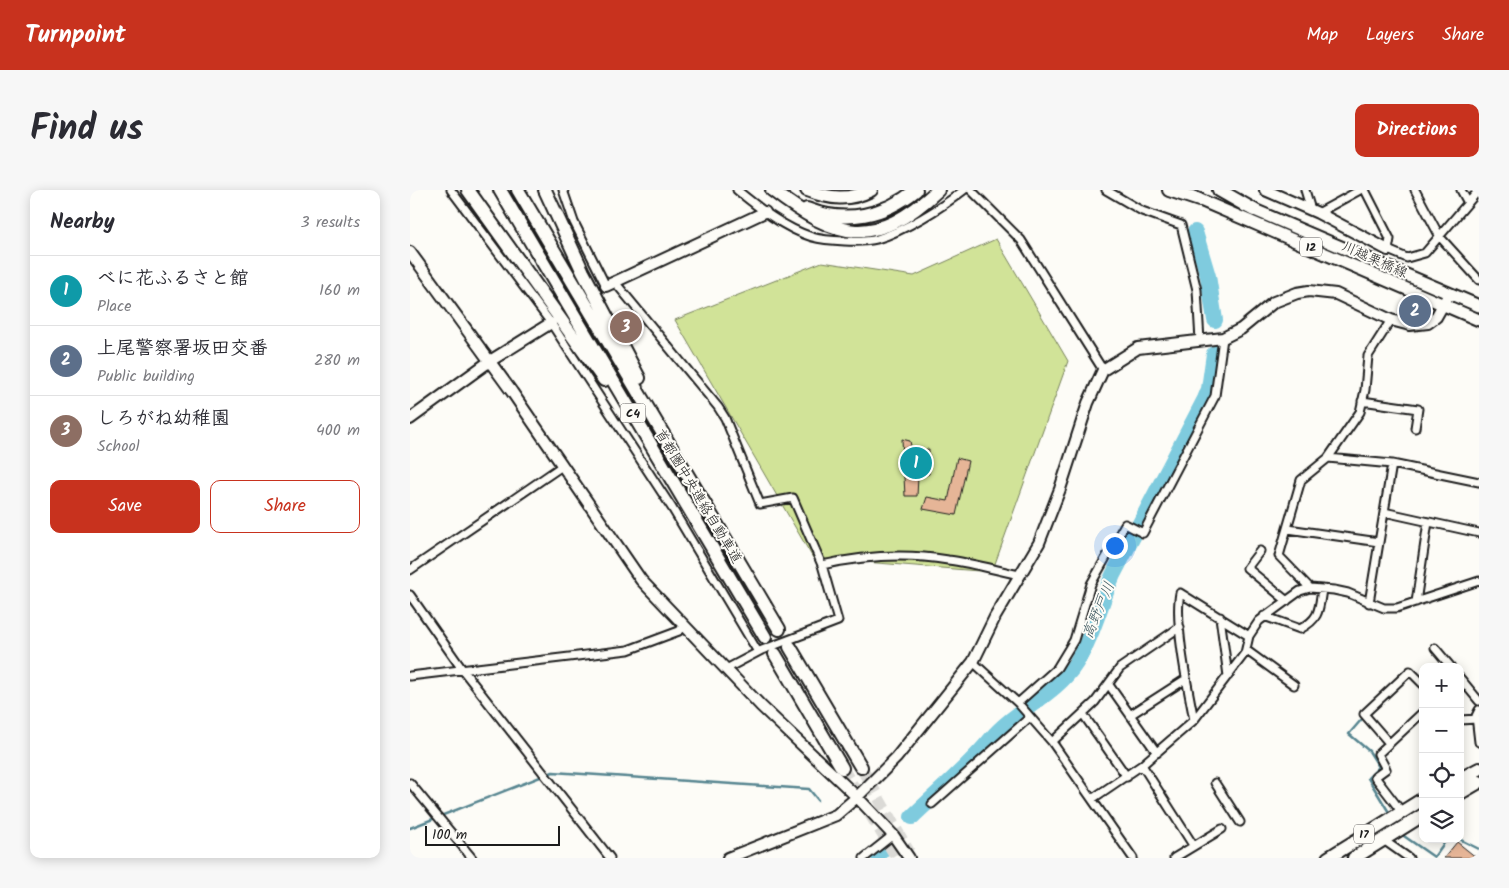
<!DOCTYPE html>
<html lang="en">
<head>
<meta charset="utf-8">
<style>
  :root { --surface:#fff; --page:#f7f7f7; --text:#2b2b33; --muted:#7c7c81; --line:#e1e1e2; --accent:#c8321e }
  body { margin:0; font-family:Kalam,"Klee One",sans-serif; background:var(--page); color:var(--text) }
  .controls { position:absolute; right:15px; bottom:15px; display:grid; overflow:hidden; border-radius:10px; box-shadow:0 2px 12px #0003 }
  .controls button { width:45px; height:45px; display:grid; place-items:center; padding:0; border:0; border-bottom:1px solid var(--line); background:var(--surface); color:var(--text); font:25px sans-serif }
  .scale { position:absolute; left:15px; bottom:12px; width:135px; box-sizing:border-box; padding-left:5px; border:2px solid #1c1c1c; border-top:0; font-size:14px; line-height:18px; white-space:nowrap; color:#1c1c1c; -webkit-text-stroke:4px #fdfcf7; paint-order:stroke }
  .you { position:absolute; left:704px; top:355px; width:18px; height:18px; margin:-12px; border:4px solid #fff; border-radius:50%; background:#1a73e8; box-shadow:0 0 0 8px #1a73e833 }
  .badge { display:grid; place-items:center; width:32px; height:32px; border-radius:50%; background:var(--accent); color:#fff; font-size:16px; font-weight:700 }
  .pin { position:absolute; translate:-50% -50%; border:2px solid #fff; box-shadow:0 1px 5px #0006 }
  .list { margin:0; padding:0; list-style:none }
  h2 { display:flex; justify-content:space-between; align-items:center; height:65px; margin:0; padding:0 20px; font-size:21px }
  h2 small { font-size:16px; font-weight:400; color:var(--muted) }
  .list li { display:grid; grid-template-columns:32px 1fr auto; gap:15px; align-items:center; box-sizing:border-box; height:70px; padding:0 20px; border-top:1px solid var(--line) }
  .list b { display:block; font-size:19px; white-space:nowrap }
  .list p { margin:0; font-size:16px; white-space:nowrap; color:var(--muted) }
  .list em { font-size:16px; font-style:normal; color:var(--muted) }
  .actions { display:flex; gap:10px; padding:15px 20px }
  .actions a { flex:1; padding:11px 0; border:1px solid var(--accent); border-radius:10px; text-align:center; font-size:18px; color:var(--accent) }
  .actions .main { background:var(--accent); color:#fff }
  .icon { flex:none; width:28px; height:28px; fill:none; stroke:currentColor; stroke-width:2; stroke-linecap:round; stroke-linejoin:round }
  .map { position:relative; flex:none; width:1069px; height:668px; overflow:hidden; border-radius:10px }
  header { display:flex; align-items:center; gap:30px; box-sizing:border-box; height:70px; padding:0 25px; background:var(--accent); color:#fff }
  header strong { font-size:24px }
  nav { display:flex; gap:28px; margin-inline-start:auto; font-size:18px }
  .intro { display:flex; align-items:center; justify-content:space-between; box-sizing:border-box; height:120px; padding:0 30px }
  h1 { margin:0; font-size:35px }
  .button { padding:12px 22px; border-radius:10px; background:var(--accent); color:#fff; font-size:18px; font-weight:700 }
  main { display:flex; gap:30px; padding:0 30px }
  aside { flex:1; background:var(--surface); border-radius:10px; box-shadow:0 2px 12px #0003 }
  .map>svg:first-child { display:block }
</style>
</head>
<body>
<header>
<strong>Turnpoint</strong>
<nav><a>Map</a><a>Layers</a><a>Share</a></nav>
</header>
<div class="intro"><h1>Find us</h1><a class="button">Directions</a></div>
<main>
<aside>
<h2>Nearby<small>3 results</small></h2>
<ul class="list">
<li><span class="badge" style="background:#0f9aa8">1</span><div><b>べに花ふるさと館</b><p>Place</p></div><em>160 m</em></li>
<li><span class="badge" style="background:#5c6f8a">2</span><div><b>上尾警察署坂田交番</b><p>Public building</p></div><em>280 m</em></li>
<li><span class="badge" style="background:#8d6e63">3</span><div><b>しろがね幼稚園</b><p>School</p></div><em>400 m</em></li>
</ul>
<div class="actions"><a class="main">Save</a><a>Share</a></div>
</aside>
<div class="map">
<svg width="1069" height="668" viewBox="0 0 1069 668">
  <rect width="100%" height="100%" fill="#fdfcf7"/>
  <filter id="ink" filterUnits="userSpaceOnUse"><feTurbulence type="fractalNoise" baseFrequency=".02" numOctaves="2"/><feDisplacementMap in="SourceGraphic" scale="10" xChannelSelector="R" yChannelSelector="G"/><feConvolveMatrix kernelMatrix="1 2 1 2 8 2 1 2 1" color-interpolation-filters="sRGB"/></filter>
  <g filter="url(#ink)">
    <path fill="#d1e398" stroke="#76805a" d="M586,49L658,171L582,382L403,368L265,130L412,72L504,86Z"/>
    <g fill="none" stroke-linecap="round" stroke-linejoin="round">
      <path stroke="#578590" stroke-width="2.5" d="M951,530L939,544L959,561L969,577L958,588L980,624
        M0,638L143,582L399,599L408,610
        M991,644L1024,667L1037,649
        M1049,649L1069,659
        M468,665L470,668"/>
      <path stroke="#7fcbde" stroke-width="16" d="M785,42L798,86L805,130
        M502,627C528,602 558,577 581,549C604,521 646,505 666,473C683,446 690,414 703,385L795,209L799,199L804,164
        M468,665L472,660"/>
    </g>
    <path fill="#e6b597" stroke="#1c1c1c" d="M492,249L500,251L502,261L519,259V284L508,287L507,306H495Z
      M547,268L558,271L546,325L513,319L517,307L538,311Z
      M1047,652L1067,668H1034Z"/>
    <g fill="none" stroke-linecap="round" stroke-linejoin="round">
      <path stroke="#dbdad6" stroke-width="12" stroke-dasharray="12 6" stroke-linecap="butt" d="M451,577L499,662
        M432,578L487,668"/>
      <defs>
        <path id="street" d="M41,0L141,133L262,318L348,462
          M153,0L164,32L196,96
          M327,0C349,18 374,38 402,47C416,51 453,53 467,49C494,41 531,18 554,0
          M561,0L611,50L693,180
          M696,0L732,21L771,35L787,100L790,151
          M895,0L901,20
          M955,0L980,49L978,60L997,68L1015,63L1069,0
          M1005,0L1030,47L1069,90
          M1051,0L1057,11
          M908,23L950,0
          M204,91L308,217L315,228L350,314L383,308L412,375C452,366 497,363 538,370C562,373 586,380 610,385
          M952,211L1008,219L1005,238
          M918,268L950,222L955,200L958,166L981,130
          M974,322L1069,343
          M878,339L969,352
          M850,361L837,378L877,411
          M0,380L152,276
          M900,398L869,366L891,290L918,268L982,274L1069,292
          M0,405L52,479L200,668
          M1006,412L1018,332
          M959,413L982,274
          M854,426L890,439C910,429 909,419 912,399
          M810,427L818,486
          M1025,458L1041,477
          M836,460L884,495
          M563,472L608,513L642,552L723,668
          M316,479L352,460L428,431L412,375
          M0,486L218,460L269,441L275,436
          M1050,488L1069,511
          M699,495L747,563
          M608,513L647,478L664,450L681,394L715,334L733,343L805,206L813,148
          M1069,520L1066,526L1069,552
          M673,524L717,587
          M720,525L776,489
          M784,530C778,499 764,432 770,403L839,446
          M1050,530L1067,529
          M642,552L685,512L710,478L770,437
          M979,553L954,524L1000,481L1013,494
          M732,575L783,655
          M0,593L62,668
          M805,593L830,632
          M682,609L732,575L784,530L835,463L839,446L849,431L890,401L900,398L924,400L938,403L974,418H987L1069,391
          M522,614L620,527
          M991,621L965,587L976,579L968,564L1013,522
          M972,649L999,668
          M454,668L483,645
          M764,668L812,639"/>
        <path id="secondary" d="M855,0L908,23L978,60
          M0,62L102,202L231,390L351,516L447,607L483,645L499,668
          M196,96L355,22
          M0,229L80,171L141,133
          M318,668L426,625L447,607L486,568L563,472L585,427L629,353L650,299L678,213L693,180L728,158L813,148L831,139L864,112L887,103L899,101L926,104L981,130L1000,135L1018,133L1026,127L1039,104"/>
        <path id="primary" d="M781,6L1069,130
          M835,16L1069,116"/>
        <path id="highway" d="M58,0L194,190
          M90,0L355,447
          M108,0L369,439
          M135,0L173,82L229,188
          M362,0C427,50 465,59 528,0
          M397,0C420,9 439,11 461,0
          M759,0L789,10
          M809,0L844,20
          M397,19C436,34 474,26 506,0
          M380,457L451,577
          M365,464L432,578
          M1050,589L1069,579
          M1050,603L1069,592
          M918,668L1013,609
          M944,668L1013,625"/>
      </defs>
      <use href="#street" stroke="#1c1c1c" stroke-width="11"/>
      <use href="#secondary" stroke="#1c1c1c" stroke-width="14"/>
      <use href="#primary" stroke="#1c1c1c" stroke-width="15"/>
      <use href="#highway" stroke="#1c1c1c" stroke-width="16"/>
      <use href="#street" stroke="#fdfcf7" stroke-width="7"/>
      <use href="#secondary" stroke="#fdfcf7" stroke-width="10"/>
      <use href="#primary" stroke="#fdfcf7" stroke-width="11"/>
      <use href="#highway" stroke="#fdfcf7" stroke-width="12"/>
    </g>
  </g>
  <g text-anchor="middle" stroke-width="4" stroke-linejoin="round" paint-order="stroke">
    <g fill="#fdfcf7" stroke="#605f5e" stroke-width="1">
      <rect x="890" y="47.5" width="22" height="19" rx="4"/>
      <rect x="210.5" y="213.5" width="25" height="19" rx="4"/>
      <rect x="944" y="634.5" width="20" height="19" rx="4"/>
    </g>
    <g font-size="12" font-weight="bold" fill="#1c1c1c">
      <text x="901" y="61">12</text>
      <text x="223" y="227">C4</text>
      <text x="954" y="648">17</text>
    </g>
    <g font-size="14" fill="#1c1c1c" stroke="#fdfcf7">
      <text transform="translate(965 69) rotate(24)" y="5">川越栗橋線</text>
      <text transform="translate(289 306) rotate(59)" y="5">首都圏中央連絡自動車道</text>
    </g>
    <g font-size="15" font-style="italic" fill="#3f5960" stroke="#fdfcf7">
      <text transform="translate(688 420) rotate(-67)" y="5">高野戸川</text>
    </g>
  </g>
</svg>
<div class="controls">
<button>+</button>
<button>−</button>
<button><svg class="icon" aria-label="locate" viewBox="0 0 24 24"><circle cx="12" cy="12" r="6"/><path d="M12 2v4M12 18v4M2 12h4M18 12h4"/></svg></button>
<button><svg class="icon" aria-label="layers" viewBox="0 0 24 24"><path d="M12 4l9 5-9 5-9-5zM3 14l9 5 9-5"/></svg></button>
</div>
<div class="scale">100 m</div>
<div class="you"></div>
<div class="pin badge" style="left:506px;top:273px;background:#0f9aa8">1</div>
<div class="pin badge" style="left:1005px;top:121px;background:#5c6f8a">2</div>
<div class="pin badge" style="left:216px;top:137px;background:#8d6e63">3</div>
</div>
</main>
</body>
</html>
